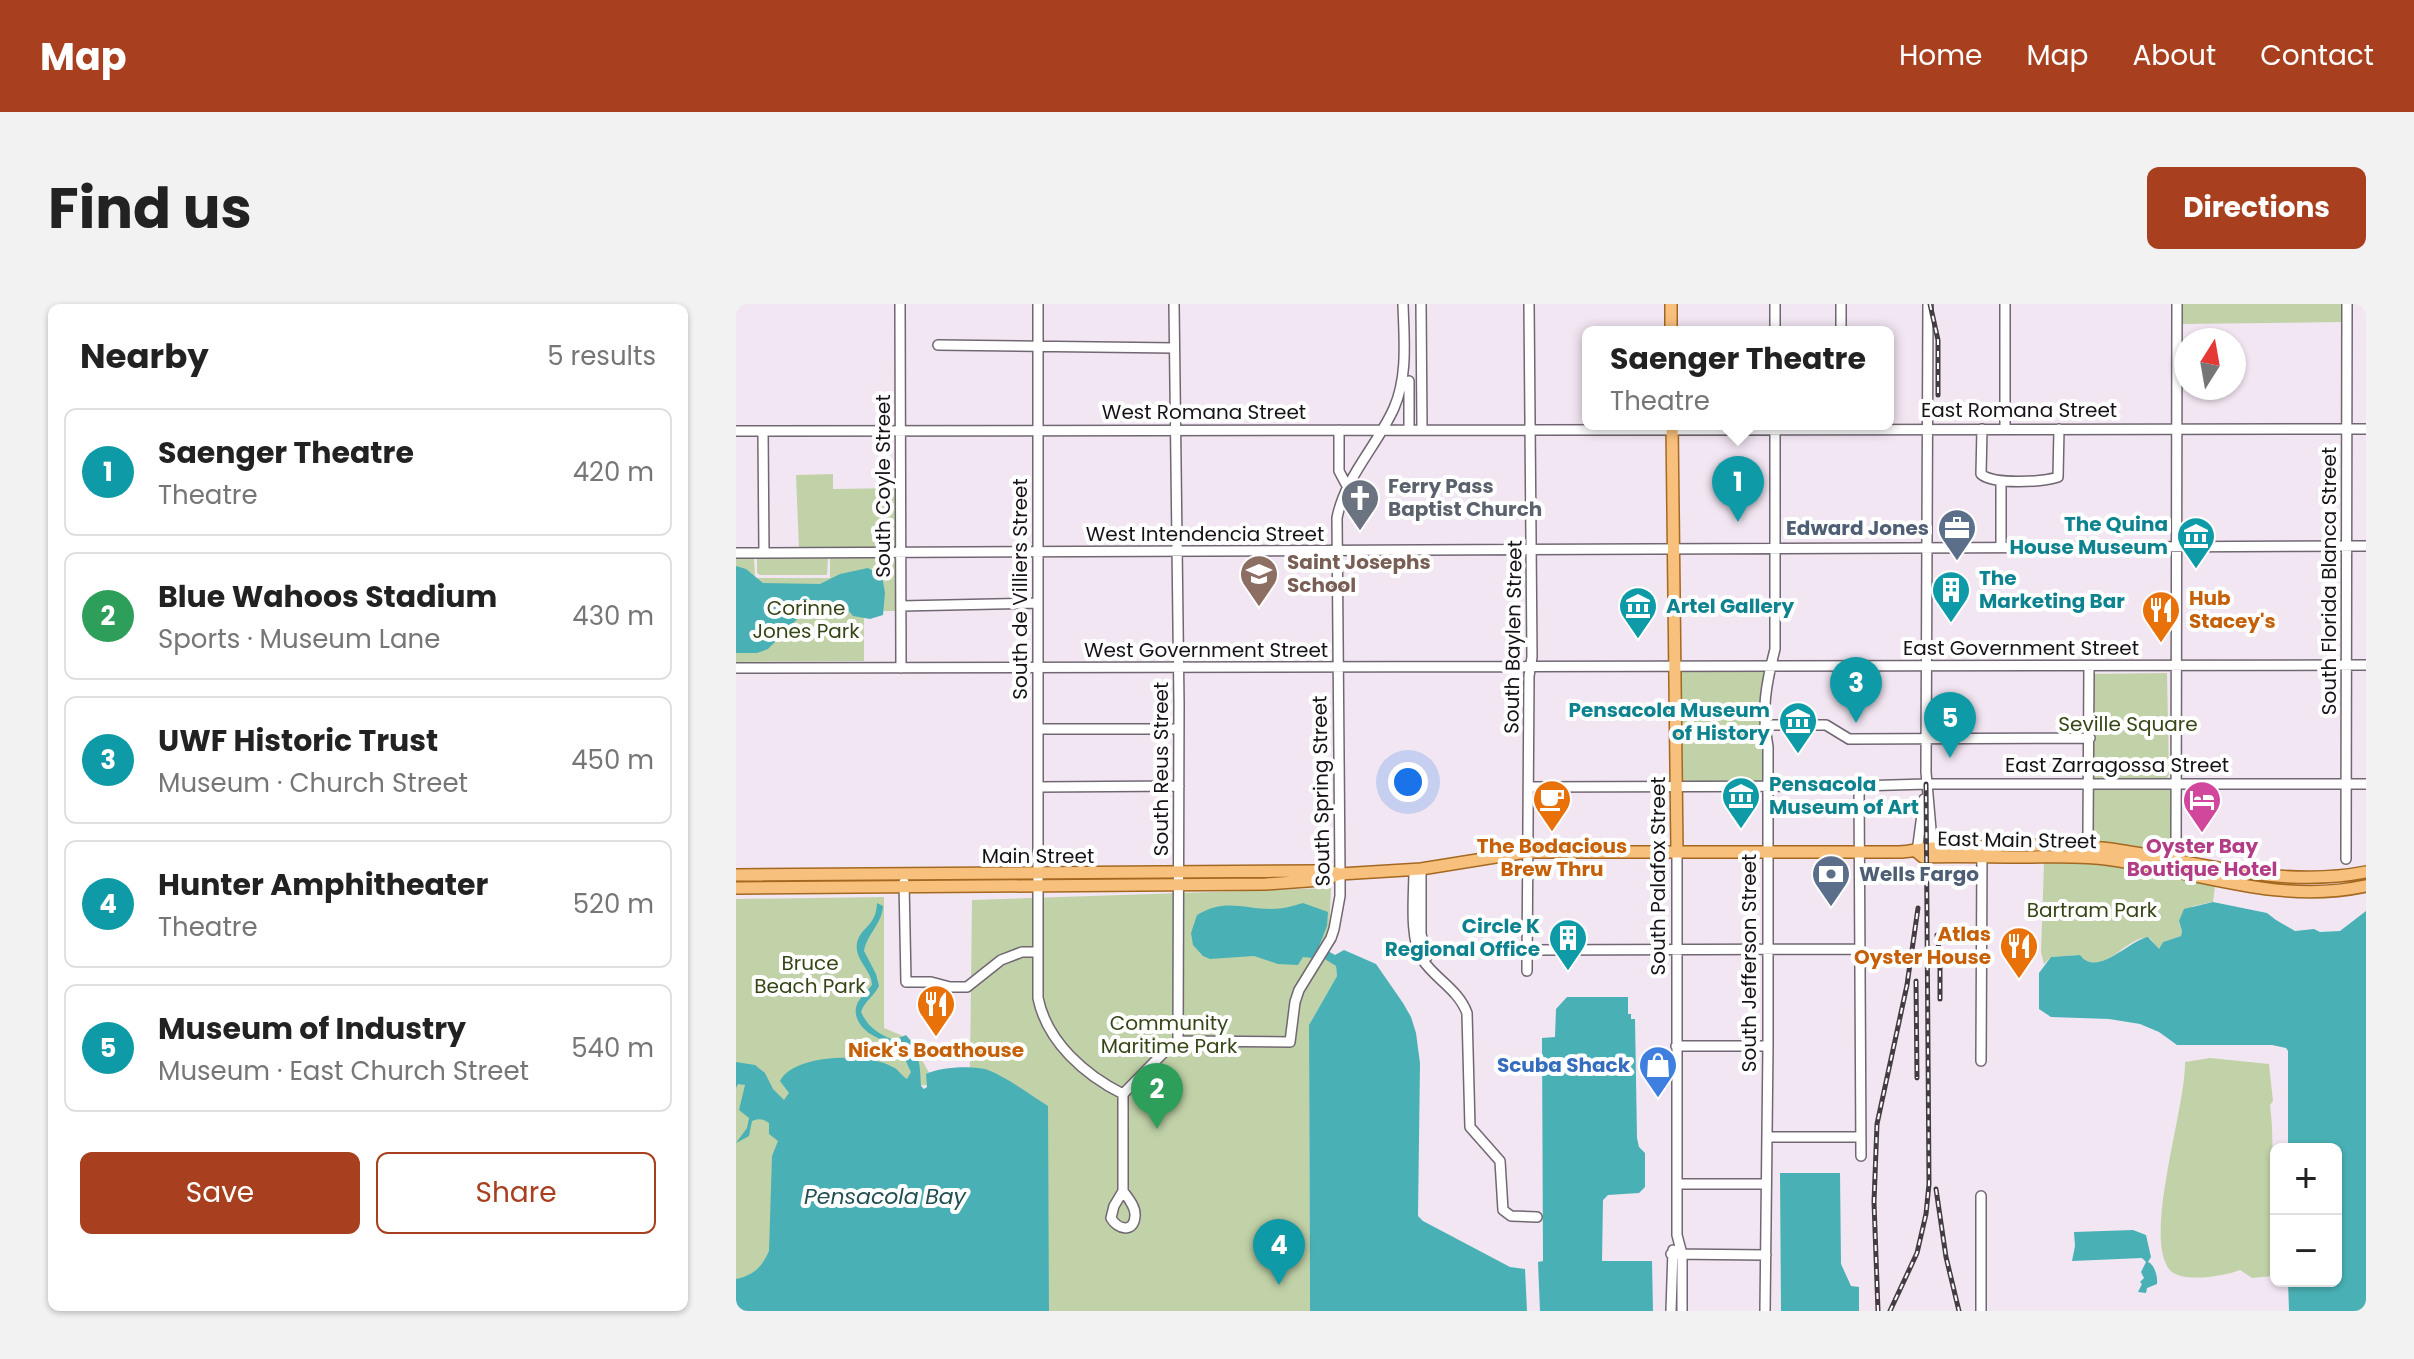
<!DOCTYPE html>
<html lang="en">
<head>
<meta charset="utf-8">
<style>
  :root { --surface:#fff; --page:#f2f2f2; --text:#222; --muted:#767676; --line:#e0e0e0; --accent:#a8401f }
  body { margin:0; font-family:Poppins,sans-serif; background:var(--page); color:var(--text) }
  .controls { position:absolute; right:24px; bottom:24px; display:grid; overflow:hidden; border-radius:12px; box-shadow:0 2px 6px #0004 }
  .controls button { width:72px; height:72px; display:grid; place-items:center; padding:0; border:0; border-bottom:2px solid var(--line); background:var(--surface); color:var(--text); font:40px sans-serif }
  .compass { position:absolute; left:1438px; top:24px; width:72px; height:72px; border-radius:50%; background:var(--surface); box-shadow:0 2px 6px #0004; rotate:11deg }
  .you { position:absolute; left:672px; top:478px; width:28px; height:28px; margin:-20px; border:6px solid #fff; border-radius:50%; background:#1a73e8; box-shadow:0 0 0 12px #1a73e833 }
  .badge { display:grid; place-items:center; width:52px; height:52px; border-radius:50%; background:var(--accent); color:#fff; font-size:26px; font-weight:700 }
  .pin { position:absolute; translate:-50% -66px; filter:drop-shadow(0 2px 4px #0008) }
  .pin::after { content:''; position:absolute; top:42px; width:28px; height:24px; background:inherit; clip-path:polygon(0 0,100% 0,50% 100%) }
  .popup { position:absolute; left:846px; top:22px; width:312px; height:104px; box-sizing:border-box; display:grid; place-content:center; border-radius:12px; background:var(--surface); filter:drop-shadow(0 2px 6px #0005); font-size:26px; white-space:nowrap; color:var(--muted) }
  .popup b { font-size:30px; color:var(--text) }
  .popup::after { content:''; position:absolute; left:50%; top:100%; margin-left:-16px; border:16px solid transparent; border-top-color:var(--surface) }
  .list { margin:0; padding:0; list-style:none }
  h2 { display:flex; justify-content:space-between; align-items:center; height:104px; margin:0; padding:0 32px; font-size:34px }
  h2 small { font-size:26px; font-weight:400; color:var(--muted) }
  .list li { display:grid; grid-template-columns:52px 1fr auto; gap:24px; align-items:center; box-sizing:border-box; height:128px; margin:0 16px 16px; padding:0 16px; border:2px solid var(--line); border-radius:12px }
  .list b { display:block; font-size:30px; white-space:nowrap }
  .list p { margin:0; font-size:26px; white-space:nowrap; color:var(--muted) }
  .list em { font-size:26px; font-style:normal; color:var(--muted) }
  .actions { display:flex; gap:16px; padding:24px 32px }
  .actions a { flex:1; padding:18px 0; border:2px solid var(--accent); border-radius:12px; text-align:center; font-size:28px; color:var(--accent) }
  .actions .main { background:var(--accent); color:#fff }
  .map { position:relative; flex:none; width:1630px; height:1007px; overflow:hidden; border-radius:12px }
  header { display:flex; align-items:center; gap:48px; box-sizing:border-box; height:112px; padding:0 40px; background:var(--accent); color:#fff }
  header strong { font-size:38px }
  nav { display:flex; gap:44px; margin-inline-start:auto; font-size:28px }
  .intro { display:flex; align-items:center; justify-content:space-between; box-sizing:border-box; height:192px; padding:0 48px }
  h1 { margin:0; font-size:56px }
  .button { padding:20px 36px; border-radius:12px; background:var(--accent); color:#fff; font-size:28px; font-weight:700 }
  main { display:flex; gap:48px; padding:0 48px }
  aside { flex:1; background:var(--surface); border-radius:12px; box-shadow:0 2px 6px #0004 }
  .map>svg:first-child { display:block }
</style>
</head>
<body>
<header>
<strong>Map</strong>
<nav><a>Home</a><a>Map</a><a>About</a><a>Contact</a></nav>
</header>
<div class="intro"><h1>Find us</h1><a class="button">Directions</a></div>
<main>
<aside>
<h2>Nearby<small>5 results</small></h2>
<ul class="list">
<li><span class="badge" style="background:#0f9aa8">1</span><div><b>Saenger Theatre</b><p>Theatre</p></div><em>420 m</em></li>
<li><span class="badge" style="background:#2e9e5b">2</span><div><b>Blue Wahoos Stadium</b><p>Sports · Museum Lane</p></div><em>430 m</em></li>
<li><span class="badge" style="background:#0f9aa8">3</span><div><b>UWF Historic Trust</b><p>Museum · Church Street</p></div><em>450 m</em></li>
<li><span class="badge" style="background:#0f9aa8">4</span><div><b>Hunter Amphitheater</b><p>Theatre</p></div><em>520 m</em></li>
<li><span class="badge" style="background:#0f9aa8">5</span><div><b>Museum of Industry</b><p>Museum · East Church Street</p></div><em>540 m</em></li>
</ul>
<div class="actions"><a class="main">Save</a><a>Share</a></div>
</aside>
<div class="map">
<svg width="1630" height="1007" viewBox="0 0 1630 1007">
  <rect width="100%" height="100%" fill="#f2e6f2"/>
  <path fill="#c1d2a8" d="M1447,0H1606V18L1447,20Z
    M97,170V185L161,184V245H63L60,171Z
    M21,253H92L91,271H24L21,269Z
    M0,254H18L19,274H94V254H159V307H128V357L0,358Z
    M940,363H1034L1029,379L1031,482H940Z
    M1431,369L1433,470L1430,476H1357L1351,470V370Z
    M1356,483H1437V548L1354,536Z
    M1308,559L1365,560L1479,582L1477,598L1457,602L1443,617L1446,627L1445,632L1427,638L1423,646L1414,634C1410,634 1404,634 1401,636C1384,643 1361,673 1344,651L1315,653L1308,660L1305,648Z
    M595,584L592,655L600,662L601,672L573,721L574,1007H313L312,953L234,765L236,596Z
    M148,593V724L174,735L200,781L159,782L43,978L0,975V595Z
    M1474,754L1533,760L1537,797L1534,801C1539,839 1535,877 1534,915C1534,934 1538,953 1536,972L1516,974L1504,966C1489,972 1444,980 1433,965C1407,931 1450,804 1449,758Z"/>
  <path fill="#49b1b5" d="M0,262L10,265L27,279L84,280L104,270L132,264L146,272L149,289L147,311L134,315L117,312C106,298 96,296 79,297L32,345L21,349H0Z
    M1477,598L1531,609L1540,616L1559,627L1578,625L1584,628L1604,627L1630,607V1007H1553L1552,977H1600V845H1552V747L1550,744L1536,741H1441L1423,728L1404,720L1373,715L1315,713L1303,705V669L1315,653L1344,651C1361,674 1392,637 1412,633L1423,645L1427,638L1445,632L1446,627L1443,617L1448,605Z
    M141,599L147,602C146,620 131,630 128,647L140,670L143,682C138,692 128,698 125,708C132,723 142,730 158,736L170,731C184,747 184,762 185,782L188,785L191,783L190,770C203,763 237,761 252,766C272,774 293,790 312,802L313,1007H0V975C18,971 26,963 33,947L36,852L42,837L33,830V819C27,815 23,814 16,817L13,832L0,839L11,824L13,814L3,806L9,781L2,780L0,784V758L19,761L29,769L37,785L48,796L53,789L44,777C58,749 133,749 157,763C162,765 166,772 171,775L175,768C171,761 169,752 164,746C157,739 150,738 142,734C127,728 112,711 124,695C127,691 132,686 136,681C136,666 118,656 121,639C125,622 140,623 141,599Z
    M567,599L592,608L591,622L583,642L599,651L608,646L640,660L667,699L675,713L680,729L684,759L682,912L687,917L774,963L789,965L791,1007H574L573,721L601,672L600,662L579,649L576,654L567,653L562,661L542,660L518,652L474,655L467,652L457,641L455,629L461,611C489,594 507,605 536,605C546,605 557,602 567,599Z
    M831,693H892V710H895V715H899L901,834L903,843L909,849V883L903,889L872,891L867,896L866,957H916L917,1007H804L802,958L807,957L806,734L819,733L820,705Z
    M1044,869H1104L1105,960L1115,982L1123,983V1007H1045Z
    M1397,926L1410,931L1415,953L1412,958C1418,960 1422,972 1421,980L1411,984L1410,989L1402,988L1406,980L1404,978L1408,974L1405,968L1410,958L1406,954L1336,957L1339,942L1338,928Z"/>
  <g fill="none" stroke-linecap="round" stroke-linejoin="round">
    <defs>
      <path id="minor" d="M164,0L165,364
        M302,0V694C311,738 349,771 387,790
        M438,0L443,400L442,737
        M685,0L686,125
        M1039,0V28
        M1105,0V28
        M1192,0L1190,468L1197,549
        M1269,0V125
        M202,41L438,44
        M673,77V126
        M1246,125L1245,170C1257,181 1307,178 1322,173L1323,125
        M603,126V167L612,184
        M0,127L1630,125
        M27,127L28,249
        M1265,177V242
        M0,249L1630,242
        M165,302L302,299
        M0,364L1630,361
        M1029,421H1090L1113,435L1354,434
        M302,425H443
        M1123,482L1125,852
        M302,483L443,482
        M794,483L1123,482L1190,480H1630
        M1352,529L1353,362
        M941,548V931L946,950V1007
        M1181,548L1188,495
        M1610,555L1611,0
        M1440,560L1441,0
        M685,565V630L691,653
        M678,566C678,591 673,634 686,655C699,675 722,685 731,709L734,823L764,857L767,906L775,912L801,913
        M168,578L170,678H195L214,683H231L265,656L286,648H302
        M791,646L1123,645
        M791,667L793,372L796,353L793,0
        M940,742H1032
        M1245,757L1246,546
        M387,790L436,740L442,737L554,738L559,698L563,686L595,634L598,625L604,592V570L601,214C609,173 641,142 658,104C672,72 668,35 667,0
        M387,790V887L378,902L375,914C381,925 398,930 399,912C400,903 392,894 387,887
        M1031,833H1125
        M941,880H1030
        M935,950L1030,951
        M935,1007L937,946
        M1029,1007L1032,742V443C1025,407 1030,380 1039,345V120
        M1245,1007V892"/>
      <path id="major" d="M935,0V28
        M936,120L941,548
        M1181,548L1187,553C1220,552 1252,553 1285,553C1315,553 1346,551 1377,556C1463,568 1542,601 1630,582
        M0,571L582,567L600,569
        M0,584L530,580L585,576L604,570L685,565L791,548H1163C1175,548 1185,544 1197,544C1256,543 1317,537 1375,545C1460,557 1543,585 1630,568"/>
    </defs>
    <use href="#minor" stroke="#716772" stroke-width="12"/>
    <use href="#major" stroke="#a46821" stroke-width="14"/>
    <use href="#minor" stroke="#fff" stroke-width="9"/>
    <use href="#major" stroke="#f7c07d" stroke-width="11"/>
    <defs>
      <path id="rail" d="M1194,0L1202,36V91
        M1201,631L1204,652V695
        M1180,677L1181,774
        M1200,885L1210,953L1223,1007
        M1142,1007L1138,898L1141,820L1171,681L1182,604
        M1154,1007L1181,949L1190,910L1193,880L1190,480"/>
    </defs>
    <use href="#rail" stroke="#433d43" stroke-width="5"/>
    <use href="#rail" stroke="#fff" stroke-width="2" stroke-dasharray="6" stroke-linecap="butt"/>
  </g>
  <defs>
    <symbol id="church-pin" viewBox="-11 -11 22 30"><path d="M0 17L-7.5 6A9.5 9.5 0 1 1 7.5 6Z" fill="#6b7280" stroke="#fff"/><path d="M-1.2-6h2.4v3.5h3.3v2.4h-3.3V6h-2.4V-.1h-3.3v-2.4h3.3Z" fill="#fff"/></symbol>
    <symbol id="office-pin" viewBox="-11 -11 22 30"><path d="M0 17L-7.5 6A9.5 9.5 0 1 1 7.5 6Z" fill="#5c6f8a" stroke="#fff"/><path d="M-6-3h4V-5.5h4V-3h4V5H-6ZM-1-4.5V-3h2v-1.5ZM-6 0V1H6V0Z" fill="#fff"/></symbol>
    <symbol id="museum-pin" viewBox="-11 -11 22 30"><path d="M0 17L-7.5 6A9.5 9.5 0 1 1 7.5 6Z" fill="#0f9aa8" stroke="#fff"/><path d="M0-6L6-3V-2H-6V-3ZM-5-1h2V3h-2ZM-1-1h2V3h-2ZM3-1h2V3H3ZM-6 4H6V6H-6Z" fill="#fff"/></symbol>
    <symbol id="school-pin" viewBox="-11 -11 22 30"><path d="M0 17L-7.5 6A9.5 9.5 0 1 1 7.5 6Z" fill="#8d6e63" stroke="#fff"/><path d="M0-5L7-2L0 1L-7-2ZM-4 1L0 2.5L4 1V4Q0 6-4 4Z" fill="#fff"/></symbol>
    <symbol id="building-pin" viewBox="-11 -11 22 30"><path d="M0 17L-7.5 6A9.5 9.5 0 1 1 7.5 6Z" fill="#0f9aa8" stroke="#fff"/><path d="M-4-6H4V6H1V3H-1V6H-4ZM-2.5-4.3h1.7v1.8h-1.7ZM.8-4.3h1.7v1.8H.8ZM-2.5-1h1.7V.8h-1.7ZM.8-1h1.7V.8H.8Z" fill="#fff"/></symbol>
    <symbol id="restaurant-pin" viewBox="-11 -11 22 30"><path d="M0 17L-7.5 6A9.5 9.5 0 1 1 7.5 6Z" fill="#e8710a" stroke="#fff"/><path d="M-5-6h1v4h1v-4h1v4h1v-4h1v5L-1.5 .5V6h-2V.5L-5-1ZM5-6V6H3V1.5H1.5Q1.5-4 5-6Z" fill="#fff"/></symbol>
    <symbol id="cafe-pin" viewBox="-11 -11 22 30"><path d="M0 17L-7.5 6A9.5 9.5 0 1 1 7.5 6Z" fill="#e8710a" stroke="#fff"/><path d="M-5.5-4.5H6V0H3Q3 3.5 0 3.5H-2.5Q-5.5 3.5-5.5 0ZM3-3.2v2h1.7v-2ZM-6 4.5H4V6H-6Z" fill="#fff"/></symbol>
    <symbol id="hotel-pin" viewBox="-11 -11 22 30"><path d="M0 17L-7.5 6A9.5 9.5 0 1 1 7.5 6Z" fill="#d1479c" stroke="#fff"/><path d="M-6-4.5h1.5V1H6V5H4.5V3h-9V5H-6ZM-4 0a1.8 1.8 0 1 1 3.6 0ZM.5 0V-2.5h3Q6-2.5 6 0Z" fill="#fff"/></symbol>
    <symbol id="bank-pin" viewBox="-11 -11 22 30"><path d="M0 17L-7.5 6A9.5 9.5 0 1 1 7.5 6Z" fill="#5c6f8a" stroke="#fff"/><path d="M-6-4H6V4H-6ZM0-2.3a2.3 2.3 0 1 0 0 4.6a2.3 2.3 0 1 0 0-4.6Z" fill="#fff"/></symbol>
    <symbol id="shop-pin" viewBox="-11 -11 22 30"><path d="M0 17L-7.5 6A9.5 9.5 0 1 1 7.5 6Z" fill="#3f7fe0" stroke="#fff"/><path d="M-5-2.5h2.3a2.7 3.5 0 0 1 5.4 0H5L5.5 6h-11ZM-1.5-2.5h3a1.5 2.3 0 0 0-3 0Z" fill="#fff"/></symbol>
  </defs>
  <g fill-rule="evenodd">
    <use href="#church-pin" x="602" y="172" width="44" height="60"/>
    <use href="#office-pin" x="1199" y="202" width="44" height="60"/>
    <use href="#museum-pin" x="1438" y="210" width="44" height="60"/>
    <use href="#school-pin" x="501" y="248" width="44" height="60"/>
    <use href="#building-pin" x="1193" y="264" width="44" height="60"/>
    <use href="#museum-pin" x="880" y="280" width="44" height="60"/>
    <use href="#restaurant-pin" x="1403" y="284" width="44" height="60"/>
    <use href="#museum-pin" x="1040" y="395" width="44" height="60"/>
    <use href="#museum-pin" x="983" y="470" width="44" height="60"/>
    <use href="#cafe-pin" x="794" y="473" width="44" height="60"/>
    <use href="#hotel-pin" x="1444" y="474" width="44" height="60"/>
    <use href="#bank-pin" x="1073" y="548" width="44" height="60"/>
    <use href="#building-pin" x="810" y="612" width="44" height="60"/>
    <use href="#restaurant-pin" x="1261" y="620" width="44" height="60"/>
    <use href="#restaurant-pin" x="178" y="678" width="44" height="60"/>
    <use href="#shop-pin" x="900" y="739" width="44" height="60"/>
  </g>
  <g text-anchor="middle" stroke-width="8" stroke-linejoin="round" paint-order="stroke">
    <g font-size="20" fill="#161217" stroke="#fff">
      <text x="1283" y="113">East Romana Street</text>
      <text x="468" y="115">West Romana Street</text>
      <text transform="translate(147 182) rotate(-90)" y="7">South Coyle Street</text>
      <text x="469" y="237">West Intendencia Street</text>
      <text transform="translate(1593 277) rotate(-90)" y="7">South Florida Blanca Street</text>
      <text transform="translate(284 285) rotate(-90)" y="7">South de Villiers Street</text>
      <text transform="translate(777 333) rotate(-89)" y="7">South Baylen Street</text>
      <text x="1285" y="351">East Government Street</text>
      <text x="470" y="353">West Government Street</text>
      <text x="1381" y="468">East Zarragossa Street</text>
      <text transform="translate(425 465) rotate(-90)" y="7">South Reus Street</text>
      <text transform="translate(585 487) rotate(-91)" y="7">South Spring Street</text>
      <text transform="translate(1281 536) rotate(1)" y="7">East Main Street</text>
      <text x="302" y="559">Main Street</text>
      <text transform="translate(922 572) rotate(-90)" y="7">South Palafox Street</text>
      <text transform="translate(1013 659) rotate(-90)" y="7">South Jefferson Street</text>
    </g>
    <g font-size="20" font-weight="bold" fill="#5b616d" stroke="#fff" text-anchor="start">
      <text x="652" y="189">Ferry Pass<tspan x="652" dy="23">Baptist Church</tspan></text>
    </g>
    <g font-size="20" font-weight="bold" fill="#0d838f" stroke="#fff" text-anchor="end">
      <text x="1432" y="227">The Quina<tspan x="1432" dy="23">House Museum</tspan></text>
      <text x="1243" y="281" text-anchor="start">The<tspan x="1243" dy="23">Marketing Bar</tspan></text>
      <text x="930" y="309" text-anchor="start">Artel Gallery</text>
      <text x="1034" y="413">Pensacola Museum<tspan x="1034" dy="23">of History</tspan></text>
      <text x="1033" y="487" text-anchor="start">Pensacola<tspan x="1033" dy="23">Museum of Art</tspan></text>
      <text x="804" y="629">Circle K<tspan x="804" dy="23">Regional Office</tspan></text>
    </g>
    <g font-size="20" font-weight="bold" fill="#4e5e75" stroke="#fff" text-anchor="end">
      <text x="1193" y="231">Edward Jones</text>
      <text x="1123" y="577" text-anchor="start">Wells Fargo</text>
    </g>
    <g font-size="20" font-weight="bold" fill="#785e54" stroke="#fff" text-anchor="start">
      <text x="551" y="265">Saint Josephs<tspan x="551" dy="23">School</tspan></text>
    </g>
    <g font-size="20" font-weight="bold" fill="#c56008" stroke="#fff">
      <text x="1453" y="301" text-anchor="start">Hub<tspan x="1453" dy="23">Stacey's</tspan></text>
      <text x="816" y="549">The Bodacious<tspan x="816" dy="23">Brew Thru</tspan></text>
      <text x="1255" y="637" text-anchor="end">Atlas<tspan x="1255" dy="23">Oyster House</tspan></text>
      <text x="200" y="753">Nick's Boathouse</text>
    </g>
    <g font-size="20" fill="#354616" stroke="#fff">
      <text x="70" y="311">Corinne<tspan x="70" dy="23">Jones Park</tspan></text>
      <text x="1392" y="427">Seville Square</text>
      <text x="1356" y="613">Bartram Park</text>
      <text x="74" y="666">Bruce<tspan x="74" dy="23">Beach Park</tspan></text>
      <text x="433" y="726">Community<tspan x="433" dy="23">Maritime Park</tspan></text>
    </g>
    <g font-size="20" font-weight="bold" fill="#b23c85" stroke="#fff">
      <text x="1466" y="549">Oyster Bay<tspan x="1466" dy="23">Boutique Hotel</tspan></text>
    </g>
    <g font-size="20" font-weight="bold" fill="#366cbe" stroke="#fff" text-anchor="end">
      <text x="894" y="768">Scuba Shack</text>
    </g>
    <g font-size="22" font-style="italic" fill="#224f51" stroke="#fff">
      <text x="149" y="900">Pensacola Bay</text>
    </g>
  </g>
</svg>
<div class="controls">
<button>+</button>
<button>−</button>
</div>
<svg class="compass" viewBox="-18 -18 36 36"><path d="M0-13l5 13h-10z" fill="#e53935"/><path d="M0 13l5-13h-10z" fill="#767676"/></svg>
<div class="you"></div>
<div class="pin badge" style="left:1002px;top:218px;background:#0f9aa8">1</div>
<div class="popup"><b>Saenger Theatre</b>Theatre</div>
<div class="pin badge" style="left:421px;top:825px;background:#2e9e5b">2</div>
<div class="pin badge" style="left:1120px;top:419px;background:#0f9aa8">3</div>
<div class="pin badge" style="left:543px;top:981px;background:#0f9aa8">4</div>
<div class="pin badge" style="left:1214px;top:454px;background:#0f9aa8">5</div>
</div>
</main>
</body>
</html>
